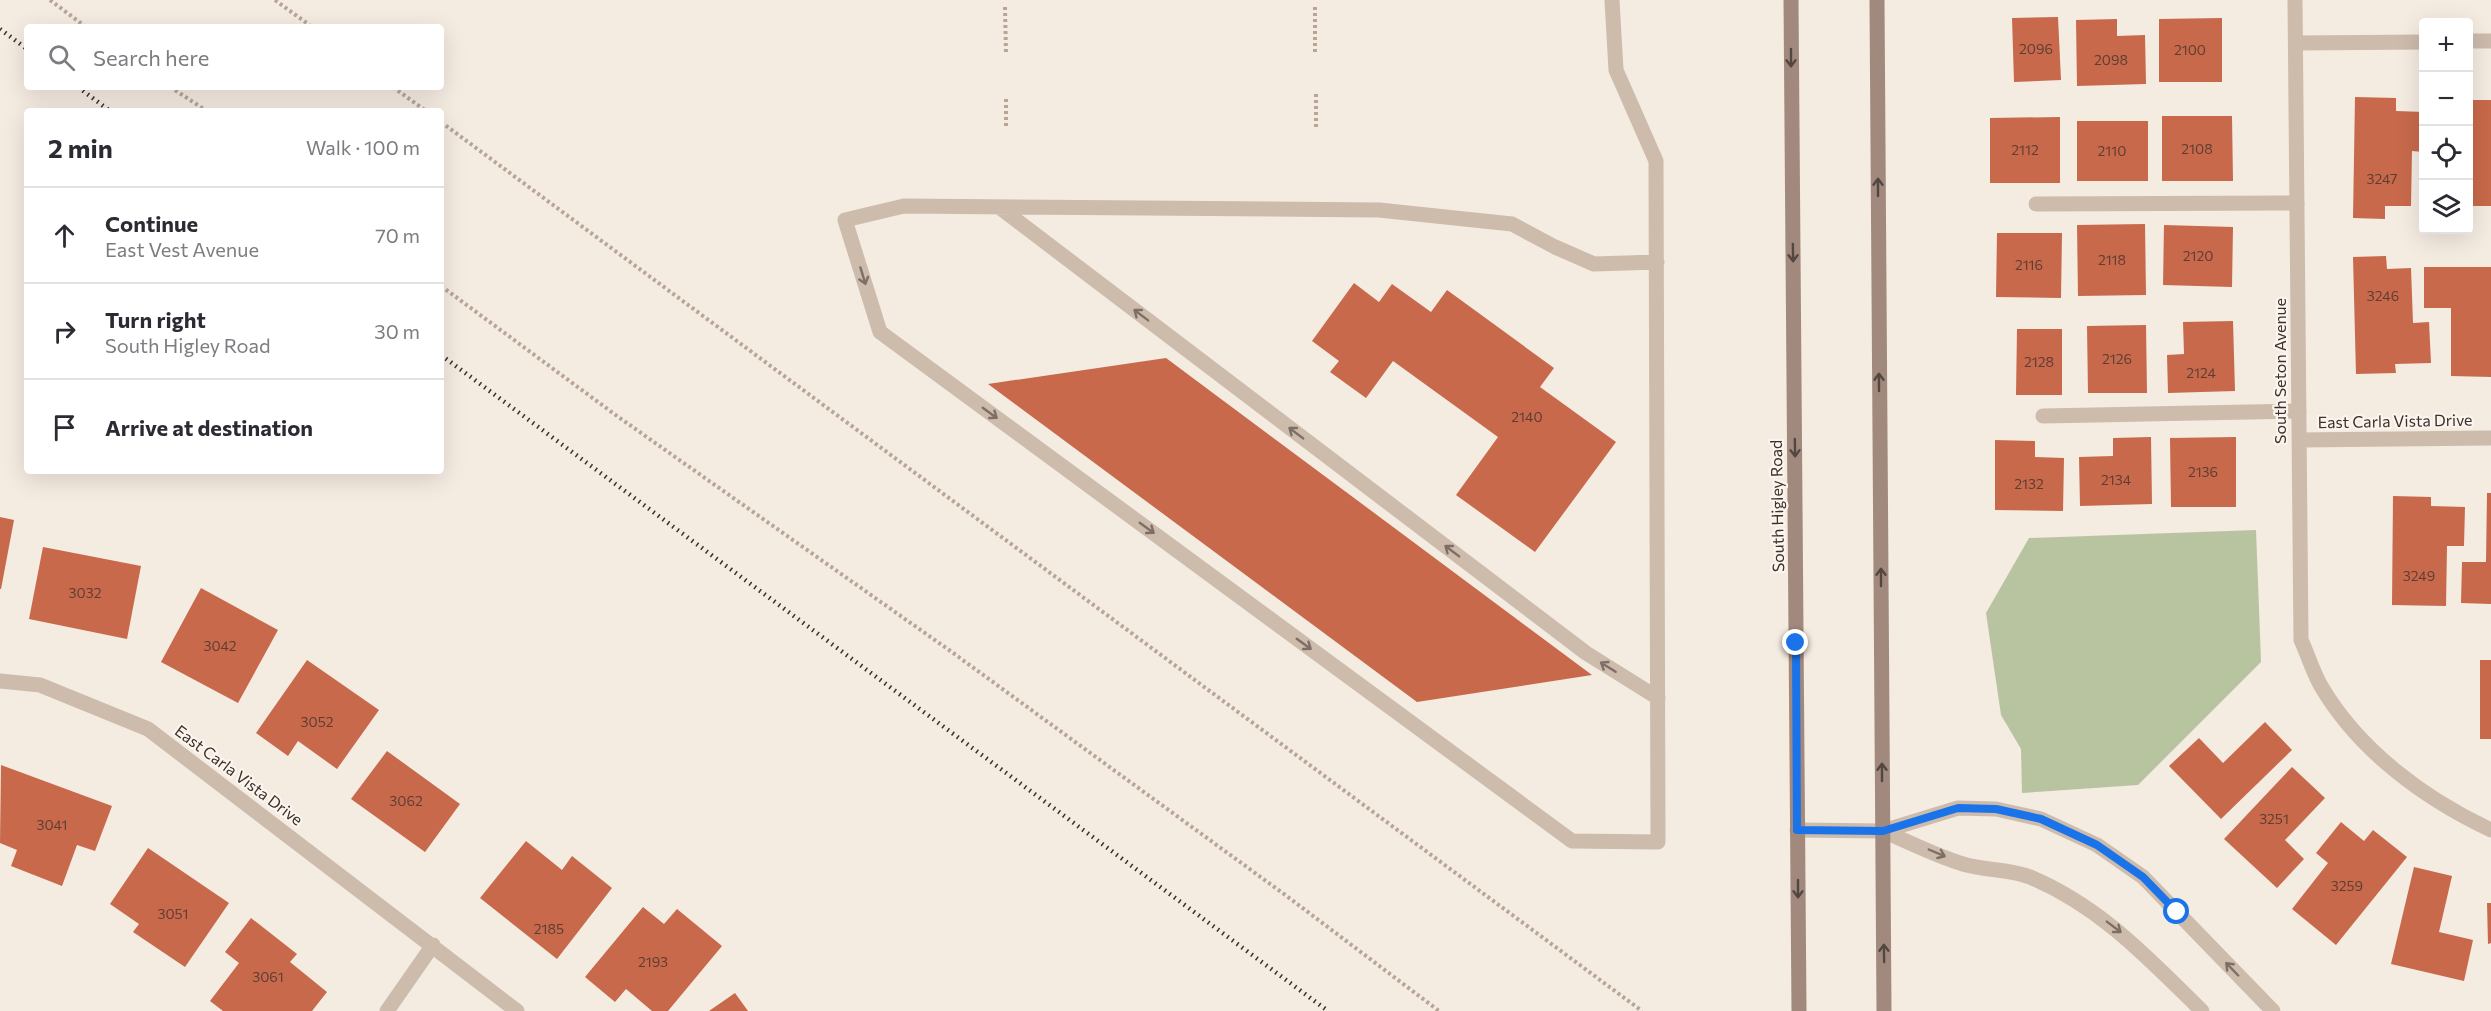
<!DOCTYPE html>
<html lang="en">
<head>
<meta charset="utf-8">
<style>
  :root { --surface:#fff; --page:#f7f7f7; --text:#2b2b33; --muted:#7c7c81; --line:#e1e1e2 }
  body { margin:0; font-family:Commissioner,sans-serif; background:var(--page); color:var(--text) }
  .controls { position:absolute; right:18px; top:18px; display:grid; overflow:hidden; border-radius:6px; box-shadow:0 6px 24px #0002 }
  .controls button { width:54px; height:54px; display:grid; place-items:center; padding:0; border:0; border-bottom:2px solid var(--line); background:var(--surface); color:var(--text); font:30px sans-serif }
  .stop { position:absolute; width:18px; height:18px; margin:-14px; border:4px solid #1a73e8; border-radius:50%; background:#fff }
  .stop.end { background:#1a73e8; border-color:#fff; box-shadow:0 2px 6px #0008 }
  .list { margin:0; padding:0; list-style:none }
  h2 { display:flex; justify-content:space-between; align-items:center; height:78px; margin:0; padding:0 24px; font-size:26px }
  h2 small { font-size:20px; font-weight:400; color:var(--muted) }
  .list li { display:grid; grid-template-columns:39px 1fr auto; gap:18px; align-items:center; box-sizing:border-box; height:96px; padding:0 24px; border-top:2px solid var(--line) }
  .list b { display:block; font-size:22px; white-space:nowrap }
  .list p { margin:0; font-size:20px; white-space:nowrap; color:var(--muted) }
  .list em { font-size:20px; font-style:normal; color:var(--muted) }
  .icon { flex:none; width:33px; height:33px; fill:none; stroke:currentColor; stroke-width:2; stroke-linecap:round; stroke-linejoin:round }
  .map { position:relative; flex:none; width:2491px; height:1011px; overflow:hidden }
  .search { position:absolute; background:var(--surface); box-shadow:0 6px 24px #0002; left:24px; top:24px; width:420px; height:66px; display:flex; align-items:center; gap:15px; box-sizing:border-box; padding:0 21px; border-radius:6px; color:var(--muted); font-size:22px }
  .panel { position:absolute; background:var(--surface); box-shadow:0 6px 24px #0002; left:24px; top:108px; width:420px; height:366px; border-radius:6px }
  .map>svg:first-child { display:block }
</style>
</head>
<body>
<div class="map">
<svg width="2491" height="1011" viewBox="0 0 2491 1011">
  <rect width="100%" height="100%" fill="#f4ebe1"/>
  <path fill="#b8c4a0" d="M2256,530L2261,662L2138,785L2022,793L2021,749L2001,715L1986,613L2029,538Z"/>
  <path fill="#c8694b" d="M2058,17L2061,80L2014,82L2012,18Z
    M2222,18V82H2159V19Z
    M2117,19V36L2145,35L2146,84L2077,86L2076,20Z
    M2355,97L2396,98V111L2424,112V152L2412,151L2411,206H2385V219L2353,218Z
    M2468,100H2491V206H2468Z
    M2162,116H2232L2233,181H2162Z
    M2060,117V183H1990V118Z
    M2077,121H2148V181H2077Z
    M2145,224L2146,295L2078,296L2077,225Z
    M2164,225L2233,227L2232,287L2163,285Z
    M1997,233H2062L2061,298L1996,297Z
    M2386,256L2387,269L2411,268L2413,323L2429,322L2431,363L2395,364L2396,373L2356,374L2353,257Z
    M2424,267H2491V377L2451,376V308H2424Z
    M1354,283L1379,302L1392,284L1431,312L1447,290L1554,368L1540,387L1616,442L1535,552L1456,495L1498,437L1393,361L1366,398L1330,372L1339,361L1312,341Z
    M2233,321L2235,391L2168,393L2167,355L2184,354L2183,322Z
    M2146,325L2147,393H2088L2087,326Z
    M2017,329H2062V395H2016Z
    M1166,358L1592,675L1417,702L988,384Z
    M2151,437L2152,504L2080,506L2079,457L2113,456V438Z
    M2236,437V507H2171L2170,438Z
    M1995,440L2035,441V457L2064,458L2063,511L1995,510Z
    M2487,493H2491V604L2461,603L2462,562H2486Z
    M2393,496L2431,497V506L2465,507L2464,546H2447L2446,606L2392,605Z
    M0,517L14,520L1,589H0Z
    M43,547L141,566L127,639L29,619Z
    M201,588L278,630L238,703L161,662Z
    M307,660L379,710L337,769L298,741L288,756L256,733Z
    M2480,660H2491V739H2480Z
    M2265,722L2292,750L2221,819L2169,766L2199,738L2223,763Z
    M387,751L460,804L425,852L351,799Z
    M1,765L112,806L95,851L77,845L62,886L11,866L17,850L0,843Z
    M2292,767L2325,798L2285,840L2304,859L2277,888L2224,839Z
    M2341,822L2364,841L2373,830L2407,857L2336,945L2292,909L2328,863L2316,853Z
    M526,841L562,870L572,856L612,888L557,959L480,898Z
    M148,848L229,903L185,967L133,932L139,924L110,904Z
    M2414,867L2452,876L2439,932L2473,940L2464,981L2391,964Z
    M2487,903H2491V943L2488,944Z
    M643,907L664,924L677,909L722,946L668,1011H652L626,989L615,1002L585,977Z
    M251,918L297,954L290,962L327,992L312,1011H223L210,1001L239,963L225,952Z
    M735,993L748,1011H709Z"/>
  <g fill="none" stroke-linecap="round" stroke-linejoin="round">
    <path stroke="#b9a596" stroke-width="4" stroke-dasharray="3 3" stroke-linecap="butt" d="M50,0L86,27
      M275,0L312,27
      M1005,7L1006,54
      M1315,52V5
      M170,87L207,111
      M393,87L426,111
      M1316,94V128
      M1006,99V129
      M441,122L1642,1011
      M441,286L617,416L949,650L1288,897L1439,1011"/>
    <path stroke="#cdbbac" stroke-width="15" d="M1612,0L1616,70L1656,161L1658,842L1572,841L880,332L845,220L904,206L1379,210L1512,224L1555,247L1594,264L1657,262
      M2036,204L2297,203
      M999,207L1586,653L1658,698
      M2043,416L2299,411"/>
    <path stroke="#cdbbac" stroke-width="15" d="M2295,0L2301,640C2308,655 2313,672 2321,686C2359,751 2425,799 2491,830
      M2468,41H2491
      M2296,43L2424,42
      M2299,440L2491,438
      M0,681L40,685L148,729L517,1011
      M387,1011L433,945"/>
    <path stroke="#cdbbac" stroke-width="15" d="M1797,830L1883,831L1958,808L1996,809L2041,819L2097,845L2143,877L2273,1011
      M1883,831C1909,842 1936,856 1963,864C1985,871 2007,868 2030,877C2101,907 2148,958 2202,1011"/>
    <path stroke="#a18a7d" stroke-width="15" d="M1791,0L1799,1011
      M1877,0L1884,1011"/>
    <path stroke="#3b302b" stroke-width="4.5" stroke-dasharray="1.5 4.5" stroke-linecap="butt" d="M0,29L27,49
      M78,87L110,111
      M441,355L1328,1011"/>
  </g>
  <defs><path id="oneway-shaft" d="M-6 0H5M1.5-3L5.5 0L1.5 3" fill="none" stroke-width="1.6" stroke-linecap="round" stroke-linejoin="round" transform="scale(1.5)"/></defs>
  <g stroke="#544640">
    <use href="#oneway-shaft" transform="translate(1791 58) rotate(90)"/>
    <use href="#oneway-shaft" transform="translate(1878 187) rotate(-90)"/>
    <use href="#oneway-shaft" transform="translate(1793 253) rotate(89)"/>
    <use href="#oneway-shaft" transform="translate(1879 382) rotate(-90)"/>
    <use href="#oneway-shaft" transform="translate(1795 448) rotate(89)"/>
    <use href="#oneway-shaft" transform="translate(1881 577) rotate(-90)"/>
    <use href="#oneway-shaft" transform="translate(1882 772) rotate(-90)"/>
    <use href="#oneway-shaft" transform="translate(1798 889) rotate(90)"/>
    <use href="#oneway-shaft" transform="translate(1884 953) rotate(-91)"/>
  </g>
  <g stroke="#7d6f65">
    <use href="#oneway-shaft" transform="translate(863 276) rotate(73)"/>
    <use href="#oneway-shaft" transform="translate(1141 315) rotate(-143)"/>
    <use href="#oneway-shaft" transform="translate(990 413) rotate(36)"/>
    <use href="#oneway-shaft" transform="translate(1296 433) rotate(-143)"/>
    <use href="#oneway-shaft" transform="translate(1147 528) rotate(36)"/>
    <use href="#oneway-shaft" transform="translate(1452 551) rotate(-143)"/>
    <use href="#oneway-shaft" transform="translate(1304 644) rotate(36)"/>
    <use href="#oneway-shaft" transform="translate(1608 667) rotate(-148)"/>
    <use href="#oneway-shaft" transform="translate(1937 853) rotate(23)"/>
    <use href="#oneway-shaft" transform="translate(2114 927) rotate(37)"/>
    <use href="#oneway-shaft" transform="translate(2232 969) rotate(-134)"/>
  </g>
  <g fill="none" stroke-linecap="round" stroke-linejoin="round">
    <path stroke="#1a73e8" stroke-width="8" d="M1796,643L1797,830L1883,831L1958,808L1996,809L2041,819L2097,845L2143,877L2177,912"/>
  </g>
  <g text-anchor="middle" stroke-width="4.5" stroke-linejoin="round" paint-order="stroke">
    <g font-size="14" fill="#5e3e33">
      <text x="2036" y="54">2096</text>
      <text x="2190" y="55">2100</text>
      <text x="2111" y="65">2098</text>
      <text x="2197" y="154">2108</text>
      <text x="2025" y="155">2112</text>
      <text x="2112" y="156">2110</text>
      <text x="2382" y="184">3247</text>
      <text x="2198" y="261">2120</text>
      <text x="2112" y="265">2118</text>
      <text x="2029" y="270">2116</text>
      <text x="2383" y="301">3246</text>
      <text x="2117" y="364">2126</text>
      <text x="2039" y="367">2128</text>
      <text x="2201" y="378">2124</text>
      <text x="1527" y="422">2140</text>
      <text x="2203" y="477">2136</text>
      <text x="2116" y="485">2134</text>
      <text x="2029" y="489">2132</text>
      <text x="2419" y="581">3249</text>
      <text x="85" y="598">3032</text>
      <text x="220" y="651">3042</text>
      <text x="317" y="727">3052</text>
      <text x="406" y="806">3062</text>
      <text x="2274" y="824">3251</text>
      <text x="52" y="830">3041</text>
      <text x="2347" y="891">3259</text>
      <text x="173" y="919">3051</text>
      <text x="549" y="934">2185</text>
      <text x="653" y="967">2193</text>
      <text x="268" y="982">3061</text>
    </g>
    <g font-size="16" fill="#3b302b" stroke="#fbf5ee">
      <text transform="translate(2280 371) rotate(-90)" y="6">South Seton Avenue</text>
      <text transform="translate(2395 421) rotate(-1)" y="6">East Carla Vista Drive</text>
      <text transform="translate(1777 506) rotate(-91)" y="6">South Higley Road</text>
      <text transform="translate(239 775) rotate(37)" y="6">East Carla Vista Drive</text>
    </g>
  </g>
</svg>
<div class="controls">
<button>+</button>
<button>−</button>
<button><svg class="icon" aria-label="locate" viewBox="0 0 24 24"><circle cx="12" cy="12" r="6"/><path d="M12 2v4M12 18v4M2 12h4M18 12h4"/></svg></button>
<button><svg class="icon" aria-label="layers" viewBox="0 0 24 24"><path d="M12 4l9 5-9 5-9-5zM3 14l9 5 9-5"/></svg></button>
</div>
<div class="stop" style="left:2177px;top:912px"></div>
<div class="stop end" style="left:1796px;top:643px"></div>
<div class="search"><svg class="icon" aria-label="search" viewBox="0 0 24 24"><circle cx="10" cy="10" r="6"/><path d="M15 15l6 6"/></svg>Search here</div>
<section class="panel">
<h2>2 min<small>Walk · 100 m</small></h2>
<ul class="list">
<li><svg class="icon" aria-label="ahead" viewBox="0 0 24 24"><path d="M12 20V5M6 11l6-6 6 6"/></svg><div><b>Continue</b><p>East Vest Avenue</p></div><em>70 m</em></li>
<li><svg class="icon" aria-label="right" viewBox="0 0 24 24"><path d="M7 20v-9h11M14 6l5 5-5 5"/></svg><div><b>Turn right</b><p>South Higley Road</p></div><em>30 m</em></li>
<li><svg class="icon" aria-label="arrive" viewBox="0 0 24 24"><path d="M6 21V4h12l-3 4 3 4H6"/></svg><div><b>Arrive at destination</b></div></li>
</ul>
</section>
</div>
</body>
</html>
